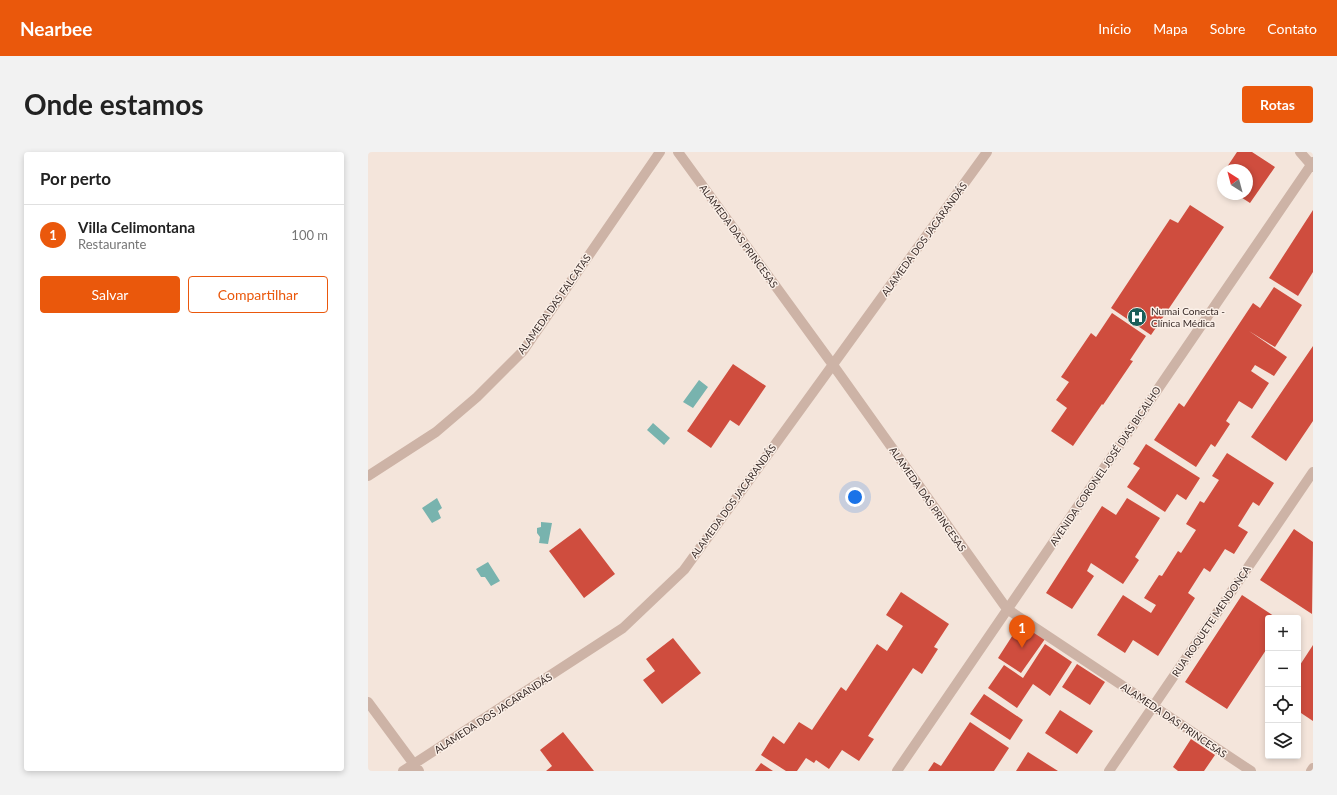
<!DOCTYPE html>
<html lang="pt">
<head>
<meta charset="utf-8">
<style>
  :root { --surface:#fff; --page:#f2f2f2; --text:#222; --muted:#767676; --line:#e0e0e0; --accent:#ea580c }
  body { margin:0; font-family:Lato,sans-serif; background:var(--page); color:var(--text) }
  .controls { position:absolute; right:12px; bottom:12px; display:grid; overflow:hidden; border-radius:4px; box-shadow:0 2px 6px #0003 }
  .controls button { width:36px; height:36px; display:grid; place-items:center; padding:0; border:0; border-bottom:1px solid var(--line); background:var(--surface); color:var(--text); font:20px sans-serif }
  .compass { position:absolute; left:849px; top:12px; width:36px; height:36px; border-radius:50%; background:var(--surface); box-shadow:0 2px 6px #0003; rotate:324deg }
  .you { position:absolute; left:487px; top:345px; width:14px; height:14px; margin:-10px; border:3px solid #fff; border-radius:50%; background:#1a73e8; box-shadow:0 0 0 6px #1a73e833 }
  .badge { display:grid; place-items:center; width:26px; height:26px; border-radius:50%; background:var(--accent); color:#fff; font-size:13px; font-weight:700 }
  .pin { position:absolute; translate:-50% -33px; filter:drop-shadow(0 1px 2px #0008) }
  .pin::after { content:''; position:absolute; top:21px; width:14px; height:12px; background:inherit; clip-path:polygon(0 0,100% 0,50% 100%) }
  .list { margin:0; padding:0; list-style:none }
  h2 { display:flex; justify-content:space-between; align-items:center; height:52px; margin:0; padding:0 16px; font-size:17px }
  h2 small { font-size:13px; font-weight:400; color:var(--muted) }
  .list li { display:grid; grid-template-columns:26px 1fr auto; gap:12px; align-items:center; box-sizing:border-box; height:60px; padding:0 16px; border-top:1px solid var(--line) }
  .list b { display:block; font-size:15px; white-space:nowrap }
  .list p { margin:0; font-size:13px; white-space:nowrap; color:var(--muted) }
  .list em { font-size:13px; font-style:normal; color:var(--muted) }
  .actions { display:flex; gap:8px; padding:12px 16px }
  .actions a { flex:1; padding:9px 0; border:1px solid var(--accent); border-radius:4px; text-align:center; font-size:14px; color:var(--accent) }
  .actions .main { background:var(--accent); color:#fff }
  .icon { flex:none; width:22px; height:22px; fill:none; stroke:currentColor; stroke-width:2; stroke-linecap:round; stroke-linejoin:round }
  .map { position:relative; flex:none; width:945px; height:619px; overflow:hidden; border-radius:4px }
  header { display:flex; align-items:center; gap:24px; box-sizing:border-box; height:56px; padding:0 20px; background:var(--accent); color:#fff }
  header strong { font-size:19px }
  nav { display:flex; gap:22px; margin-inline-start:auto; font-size:14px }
  .intro { display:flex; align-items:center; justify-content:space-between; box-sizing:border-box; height:96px; padding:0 24px }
  h1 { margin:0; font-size:28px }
  .button { padding:10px 18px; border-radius:4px; background:var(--accent); color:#fff; font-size:14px; font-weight:700 }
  main { display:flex; gap:24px; padding:0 24px }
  aside { flex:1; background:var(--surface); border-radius:4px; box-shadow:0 2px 6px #0003 }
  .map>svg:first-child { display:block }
</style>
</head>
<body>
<header>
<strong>Nearbee</strong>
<nav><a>Início</a><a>Mapa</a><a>Sobre</a><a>Contato</a></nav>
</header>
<div class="intro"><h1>Onde estamos</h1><a class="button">Rotas</a></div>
<main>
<aside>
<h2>Por perto<small></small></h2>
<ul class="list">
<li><span class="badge">1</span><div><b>Villa Celimontana</b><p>Restaurante</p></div><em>100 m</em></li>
</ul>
<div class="actions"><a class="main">Salvar</a><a>Compartilhar</a></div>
</aside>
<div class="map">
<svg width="945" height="619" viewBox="0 0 945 619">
  <rect width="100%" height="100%" fill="#f4e5db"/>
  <path fill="#78b3ae" d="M331,228L340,235L325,256L315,250Z
    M285,271L302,286L296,293L279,278Z
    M69,346L74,356L70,359L73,366L64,371L54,356Z
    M173,370L184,371L180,392L171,391L172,385L169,381V376L173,375Z
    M120,410L132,429L123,434L117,425H113L108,417Z"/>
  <path fill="#cf4d3e" d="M869,0H884L907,15L882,51L868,42H879V18H857Z
    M822,53L856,75L783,183L743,156L802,67L810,71Z
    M945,58V120L930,144L901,126Z
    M906,135L934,153L907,195L881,179L919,205L906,224L887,213L883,219L901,231L884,257L871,249L858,269L862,272L847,295L843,292L828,315L786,288L811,251L816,255L885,151L892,156Z
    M744,161L778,184L762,208L765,209L735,253L734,252L705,294L683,279L699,256L688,248L701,230L693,225L723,181L728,185Z
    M945,194V269L918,309L883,285Z
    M365,212L398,234L371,274L362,268L343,296L319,279Z
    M778,292L832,326L818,348L809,342L797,360L759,335L772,316L765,312Z
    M859,301L906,331L891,354L885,350L870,374L880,380L866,402L857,397L842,420L836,416L820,441L827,446L790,504L765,488L757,501L729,483L755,443L783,461L788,453L776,446L791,423L794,424L810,399L813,401L828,378L818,372L832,349L836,351L851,328L844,324Z
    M759,346L792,366L767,405L771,408L755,432L723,411L719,419L726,424L704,457L678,441L734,354L748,363Z
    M212,376L247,422L216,446L181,399Z
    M926,377L945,390L944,462L892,428Z
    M533,440L581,472L566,495L570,497L554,522L545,516L500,584L506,587L491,609L474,598L461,617L448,608L446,611L438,606L429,619H418L393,603L405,584L416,592L431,570L444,578L473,535L478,539L509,492L519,499L535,474L518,463Z
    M874,443L909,466H900V495L859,557L817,530Z
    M652,472L677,487L653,521L630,506Z
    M305,486L333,521L294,552L275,528L287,519L278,507Z
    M677,492L704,510L682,544L665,532L649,556L620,536L636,513L655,526Z
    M945,493V569L930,559V516Z
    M709,512L737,530L722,553L694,535Z
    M616,542L655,568L642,588L602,562Z
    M692,558L725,579L709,602L677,581Z
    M602,570L641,596L626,619H560L566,610L573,614Z
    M195,580L226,619H178L184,614L172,598Z
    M823,587L847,603L836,619H810L805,615Z
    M660,600L690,619H648Z
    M393,611L405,619H387Z"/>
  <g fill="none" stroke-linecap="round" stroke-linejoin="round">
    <path stroke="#cdb3a6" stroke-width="10" d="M310,0L465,213L639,457L883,619
      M932,0L945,15
      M0,324L68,280L109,245L155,199L292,0
      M0,550L51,619
      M35,619L255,476L316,418L619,0
      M529,619L945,10
      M741,619L945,320
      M943,619L945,616"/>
  </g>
  <defs>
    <symbol id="hospital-disc" viewBox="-11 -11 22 22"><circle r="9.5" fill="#1a5e59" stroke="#fbf0e8"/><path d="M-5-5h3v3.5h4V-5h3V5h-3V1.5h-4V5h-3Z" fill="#fff"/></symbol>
  </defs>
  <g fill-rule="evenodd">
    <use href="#hospital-disc" x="758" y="154" width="22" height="22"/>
  </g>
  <g text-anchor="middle" stroke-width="3" stroke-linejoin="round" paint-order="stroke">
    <g font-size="10" fill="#392b28" stroke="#fbf0e8">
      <text transform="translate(371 84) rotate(54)" y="4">ALAMEDA DAS PRINCESAS</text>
      <text transform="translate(556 87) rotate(-54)" y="4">ALAMEDA DOS JACARANDÁS</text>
      <text transform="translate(186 152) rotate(-55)" y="4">ALAMEDA DAS FALCATAS</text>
      <text transform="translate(737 314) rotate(-56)" y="4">AVENIDA CORONEL JOSÉ DIAS BICALHO</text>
      <text transform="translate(560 347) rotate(55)" y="4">ALAMEDA DAS PRINCESAS</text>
      <text transform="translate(365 349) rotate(-54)" y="4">ALAMEDA DOS JACARANDÁS</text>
      <text transform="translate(843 469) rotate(-56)" y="4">RUA ROQUETE MENDONÇA</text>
      <text transform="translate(125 561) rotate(-33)" y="4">ALAMEDA DOS JACARANDÁS</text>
      <text transform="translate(806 568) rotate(34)" y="4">ALAMEDA DAS PRINCESAS</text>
    </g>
    <g font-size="10" fill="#392b28" stroke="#fbf0e8" text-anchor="start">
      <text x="783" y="163">Numai Conecta -<tspan x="783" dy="12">Clínica Médica</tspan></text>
    </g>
  </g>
</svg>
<div class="controls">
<button>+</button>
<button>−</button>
<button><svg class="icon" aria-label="locate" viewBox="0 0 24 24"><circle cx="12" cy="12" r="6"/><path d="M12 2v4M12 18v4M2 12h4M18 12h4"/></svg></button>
<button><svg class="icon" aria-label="layers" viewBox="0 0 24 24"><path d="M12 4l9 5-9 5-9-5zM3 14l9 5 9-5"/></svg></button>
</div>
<svg class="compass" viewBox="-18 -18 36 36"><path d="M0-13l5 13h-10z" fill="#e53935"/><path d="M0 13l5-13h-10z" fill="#767676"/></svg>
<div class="you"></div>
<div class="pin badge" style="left:654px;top:496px">1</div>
</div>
</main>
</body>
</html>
